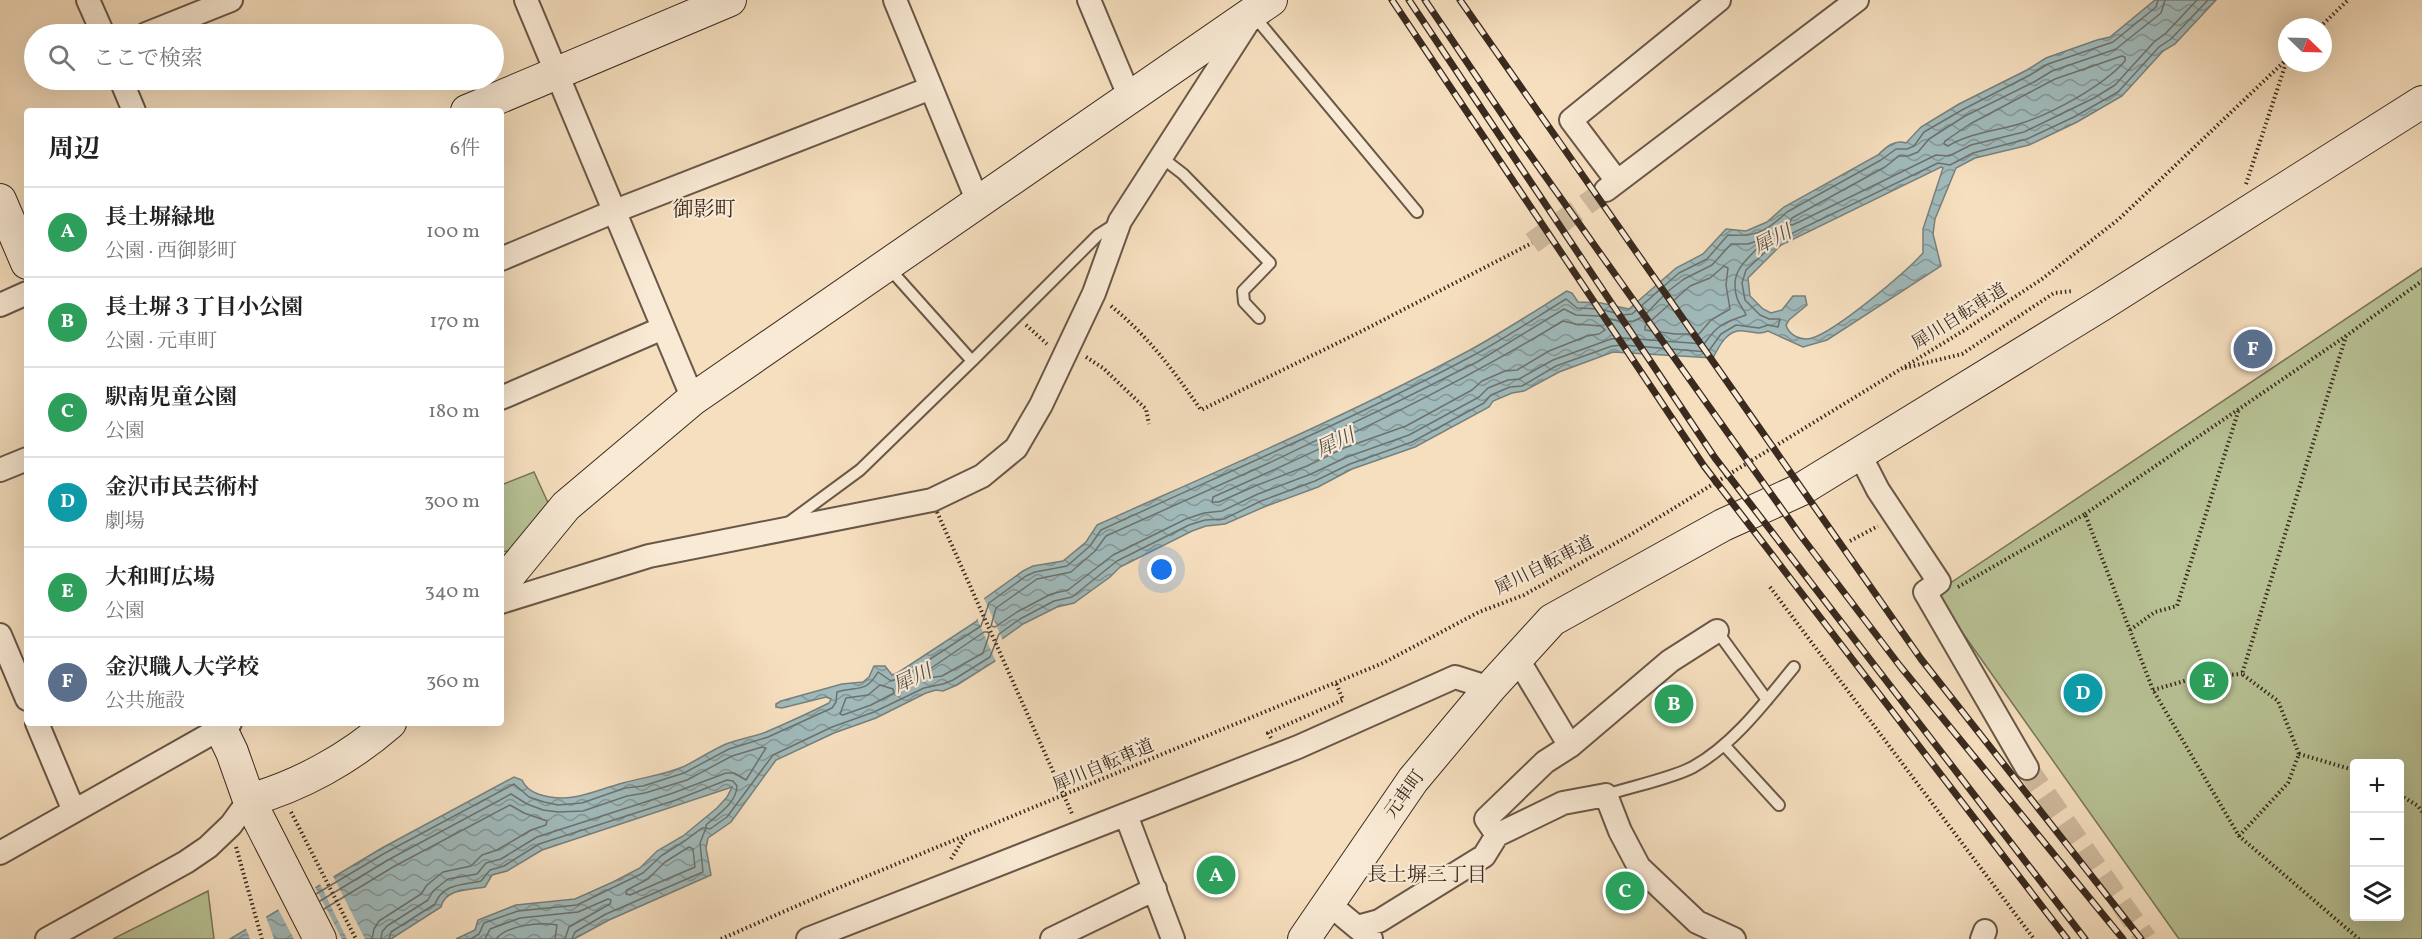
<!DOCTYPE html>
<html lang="ja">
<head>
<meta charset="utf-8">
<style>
  :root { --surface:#fff; --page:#f2f2f2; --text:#222; --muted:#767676; --line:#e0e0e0; --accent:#0b8043 }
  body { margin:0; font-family:Vollkorn,"Noto Serif JP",serif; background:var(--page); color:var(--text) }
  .controls { position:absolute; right:18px; bottom:18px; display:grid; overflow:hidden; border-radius:6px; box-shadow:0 6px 24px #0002 }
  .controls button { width:54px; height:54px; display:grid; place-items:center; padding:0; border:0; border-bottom:2px solid var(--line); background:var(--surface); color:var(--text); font:30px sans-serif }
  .compass { position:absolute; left:2278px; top:18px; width:54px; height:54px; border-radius:50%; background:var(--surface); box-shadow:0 6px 24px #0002; rotate:113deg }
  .you { position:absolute; left:1162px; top:570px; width:21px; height:21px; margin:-15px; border:4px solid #fff; border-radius:50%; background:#1a73e8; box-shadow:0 0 0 9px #1a73e833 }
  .badge { display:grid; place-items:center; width:39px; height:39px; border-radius:50%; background:var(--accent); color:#fff; font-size:20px; font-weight:700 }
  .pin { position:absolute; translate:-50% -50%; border:3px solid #fff; box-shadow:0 2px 6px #0006 }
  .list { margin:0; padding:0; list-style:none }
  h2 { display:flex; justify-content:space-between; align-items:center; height:78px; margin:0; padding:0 24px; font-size:26px }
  h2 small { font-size:20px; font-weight:400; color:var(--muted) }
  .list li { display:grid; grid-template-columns:39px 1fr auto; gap:18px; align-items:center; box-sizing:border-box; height:90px; padding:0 24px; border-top:2px solid var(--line) }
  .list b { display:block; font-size:22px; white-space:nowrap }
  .list p { margin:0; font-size:20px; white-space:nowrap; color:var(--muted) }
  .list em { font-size:20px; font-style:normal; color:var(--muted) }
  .icon { flex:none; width:33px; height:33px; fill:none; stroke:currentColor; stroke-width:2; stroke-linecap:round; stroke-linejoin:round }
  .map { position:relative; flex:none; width:2422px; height:939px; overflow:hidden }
  .search { position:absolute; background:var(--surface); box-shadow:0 6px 24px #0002; left:24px; top:24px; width:480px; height:66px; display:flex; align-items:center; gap:15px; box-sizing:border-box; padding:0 21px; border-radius:33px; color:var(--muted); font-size:22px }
  .panel { position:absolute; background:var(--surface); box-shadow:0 6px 24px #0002; left:24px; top:108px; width:480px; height:618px; border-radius:6px }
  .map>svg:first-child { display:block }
</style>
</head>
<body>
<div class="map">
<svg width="2422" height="939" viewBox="0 0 2422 939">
  <defs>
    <pattern id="water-waves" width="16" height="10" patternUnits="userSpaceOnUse" patternTransform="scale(1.5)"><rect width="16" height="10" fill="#a0babb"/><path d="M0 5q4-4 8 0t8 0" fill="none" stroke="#839797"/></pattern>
  </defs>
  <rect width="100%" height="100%" fill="#f6dfbf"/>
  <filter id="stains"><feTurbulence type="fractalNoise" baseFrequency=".00333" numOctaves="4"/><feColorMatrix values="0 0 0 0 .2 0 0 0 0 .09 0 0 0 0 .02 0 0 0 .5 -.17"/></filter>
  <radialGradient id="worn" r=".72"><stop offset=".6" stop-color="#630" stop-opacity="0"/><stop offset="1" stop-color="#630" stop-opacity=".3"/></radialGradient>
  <path fill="#b8c295" stroke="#79765a" stroke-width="1.5" fill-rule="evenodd" d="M2422,268V939H2179L1938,598L1940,590ZM2354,764H2400V916H2354Z
    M534,472L549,505L516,550L501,552V485Z
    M208,891L214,939H113Z"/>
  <path fill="url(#water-waves)" stroke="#77807d" stroke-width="1.5" fill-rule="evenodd" d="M2155,0H2216L2175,44L2163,51L2122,96L2077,122L2029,145L1975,158L1956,168L1935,219L1933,234L1941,266L1827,340L1803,347L1768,331C1759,335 1754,332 1744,331C1728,328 1719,346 1713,358L1613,352L1559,372L1524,391L1512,393L1493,401L1489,407L1415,447L1352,469L1318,487L1264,507L1225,524L1206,526L1192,531L1120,567L1110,577L1074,603L1057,607L1023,624L1002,639L995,661L957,685L943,691L936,690L926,693L876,718L834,733L776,760L731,822L708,838L706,848L711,875L609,920L574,939H456L475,930L478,920L516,905L575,899L613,882L640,868L657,851L683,836L717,808L727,797L732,787L542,850L507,871L492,875L485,887C470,890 445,888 441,907L391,939H230L382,848L514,777L522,780C525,787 530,791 538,794C570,805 593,791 623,783C644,777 665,775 685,766C699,759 712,750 726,744C739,739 753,737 766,732C787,723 809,713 829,703L831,699L826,697L782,708L776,707V704L781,701L842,684L863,682L869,677L874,666H885L892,675L899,672L977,621L984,599L1023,571L1033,566L1063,561L1086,542L1097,525C1222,469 1349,415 1470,350C1503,332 1535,311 1567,291L1572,293L1578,302L1601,303L1629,309L1676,268L1703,254L1726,229L1746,231L1767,222L1784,207L1878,155C1886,147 1895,139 1906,143L1921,127L1959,104L2027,70L2046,58L2097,40L2110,37ZM1941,167L1943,168L1923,229V253C1905,273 1836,331 1812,338C1802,341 1789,336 1786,325L1789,320L1807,305L1805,296H1793L1782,310L1771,313L1763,309L1750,296L1748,278L1781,245Z"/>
  <path fill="#f6dfbf" d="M983,596L1004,643L997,664L976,616Z
    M332,874L365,939H347L319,882Z
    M314,885L326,908L342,939H294L277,907Z
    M265,914L274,939H250L245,926Z"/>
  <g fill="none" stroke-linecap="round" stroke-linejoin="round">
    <path stroke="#6d726d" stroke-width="1.5" d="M2165,0L2161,13L2116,49L2052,71L2034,82L1965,116L1929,139L1918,152L1908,156H1899L1885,167L1792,218L1789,224L1792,225L1799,222L1936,155L1949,156L1971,145L2024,132L2094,98L2115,85L2154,42L2166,33L2197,0
      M2122,56L2125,57V61C2103,86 2052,114 2019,124C1995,131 1970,133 1948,146L1944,144L1945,141L1970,124L2055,79Z
      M1760,240L1762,244C1745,261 1729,272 1737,298C1739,305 1744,309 1746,315C1725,322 1718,324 1704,344L1623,338L1611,339L1553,360L1519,379L1508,380L1488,388L1479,397L1409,435L1347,457L1311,474L1258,494L1222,511L1204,513L1186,519L1113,555L1068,590L1051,594L1017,612L995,627L991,626L996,608L1037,579L1071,572L1095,551L1106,536L1269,463L1397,402L1477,362L1564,309L1576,315L1599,316L1622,322L1634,321L1644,316L1667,292L1684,279L1712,265L1731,244H1748Z
      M1724,266L1728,268L1726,285L1730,309L1711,320L1699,334H1675L1645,330V326L1690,286L1710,278Z
      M1563,321L1576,324L1601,326L1605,330L1599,334L1587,336L1549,351L1517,370L1505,371L1482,381L1472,390L1406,426L1344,448L1307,466L1255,486L1219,502H1212L1213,497C1333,444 1451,389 1563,321Z
      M984,632H988L989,635L983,653L942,676L921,679V675Z
      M880,685L893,689L894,693L871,705L843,715L840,714L846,698L868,695Z
      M689,847L693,849L695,867L630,895L626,894L627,890L648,879L665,862Z
      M316,894L385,853L514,784L529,797L544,802L558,805L582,803L625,788L643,786L684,773L729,749L768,737L832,708L836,702L837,692C859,686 866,693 878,672L891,681L901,678L981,626L989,603L1026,576L1035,572L1067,566L1090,546L1101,530C1225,473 1352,420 1472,356C1504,339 1535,318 1566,299L1577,308L1600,309L1623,315L1632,314L1679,273L1707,259L1728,235C1757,237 1767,231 1787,212L1881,160L1896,149H1907L1914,146L1924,132L1962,110L2030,75L2048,64L2113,42L2156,7L2158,0
      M320,901L388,860L511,794L527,804L543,810L558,812L583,811L627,796L645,793L687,780L732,756L762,747L766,748L746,780L734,773H726L673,793L537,837L501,859L486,863L477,874L448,879L433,891L428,900L387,926L382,932L381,939
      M324,909L393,867L510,805L524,813L547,821L546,825L531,830L497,850L482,855L471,866L443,872L427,885L421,894L379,921L374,929L372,939
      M389,939L391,932L435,904C443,883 463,885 481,881L490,870L504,866L539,844L676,800L727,780L733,781L737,786C736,804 718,814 706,825V828L710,829L727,817L773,755L832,727L874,712L924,688L943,684L953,680L990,657L999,634L1020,619L1054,601L1072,597L1117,561L1189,525L1205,520L1224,519L1261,501L1315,481L1350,464L1412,442L1484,403L1491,395L1510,387L1522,386L1556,366L1612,346L1623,345L1708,352L1721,334L1736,325L1759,328L1768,325L1778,327L1780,319H1769L1760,315L1745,300L1742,283L1746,270L1778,240L1938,163L1950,165L1973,153L2027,139L2074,117L2118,92L2159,47L2171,39L2208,0
      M471,939L479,934L484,923L518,911L577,905L643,873L661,856L686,840L702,828H706L700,843L703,872L606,914L575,932L572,939
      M485,939L490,929L520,918L578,912L608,899L611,900L610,904L569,927L565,939
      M496,939C507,925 540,922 557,925L555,939"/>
    <path stroke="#d0bb9f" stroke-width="22" stroke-dasharray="22 11" stroke-linecap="butt" d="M1532,243L1606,190
      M2027,768L2146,939"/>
    <defs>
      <path id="lane" d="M1254,16L1417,212
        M1161,157L1183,174L1270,263L1243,291L1244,302L1259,318
        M972,361L1098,235L1117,223
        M788,523L860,470L972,361L888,267
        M1717,631L1767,700
        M1724,745L1779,805
        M1606,795C1630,787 1673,778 1693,767C1734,744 1765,702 1794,667"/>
      <path id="street" d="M88,0L103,34
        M526,0L693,399
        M895,0L978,202
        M1089,0L1130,98
        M146,34L231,0
        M121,80L134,111
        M1617,181L1571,120L1719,0
        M1606,190L1857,0
        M501,259L615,211L931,88
        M0,305L27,293
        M501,398L663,328
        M1859,453L1878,490L1939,582L1925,592L2027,768
        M0,470L27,459
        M501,602L649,556L932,500L982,476L1016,448L1041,405L1094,293L1120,221L1250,19
        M0,635L27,699
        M1517,658L1570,746
        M37,723L74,811
        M1126,815L1173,939
        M1497,835L1563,803L1606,795L1620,831L1639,867L1697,922L1734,939
        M0,853L230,723
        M1329,904L1371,939
        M1357,927L1379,921L1484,856L1497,835L1486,819L1545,762L1570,746L1670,661L1717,631
        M47,939L186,862L208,847L231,825L249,800
        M808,939L1298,747L1455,677L1490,688
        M1052,939L1155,889
        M1982,939L1985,931"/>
      <path id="secondary" d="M467,111L730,0
        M0,200L27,263
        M501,585L566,506L693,399L1271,0
        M218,723L232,752L249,800L320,939
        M249,800C300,786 350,758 390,723
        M1304,939L1413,780L1490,688L1552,620L1723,525L1800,490L2101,305L2422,102"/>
    </defs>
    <use href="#lane" stroke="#695747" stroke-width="14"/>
    <use href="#street" stroke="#695747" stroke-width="26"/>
    <use href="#secondary" stroke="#3a2a1f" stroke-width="34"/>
    <path stroke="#3a2a1f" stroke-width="4" stroke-dasharray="1.5 3" stroke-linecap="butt" d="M2320,27L2348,0
      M2246,184L2287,60
      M1111,306C1149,337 1173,370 1201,410L1362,331L1532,243
      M1026,325L1047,344
      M1086,357L1103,368L1146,409L1149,424
      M1905,368L1962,354L2054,293L2073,291
      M2085,514L2346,336L2422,281
      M1850,541L1878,526
      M1770,587L2034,939
      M1958,587L2085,514L2153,690L2239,836L2359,939
      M2130,630L2155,612L2177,606L2239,409
      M2153,690L2198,677L2242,674
      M1271,738L1268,733L1343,700L1336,683
      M2299,754L2354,770
      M2400,795L2418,806L2422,812
      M291,812L356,939
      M2239,836L2288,783L2299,754L2278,701L2242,674L2346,336
      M236,847L262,939
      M951,859L964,838
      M721,939L831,891L1383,663L1479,612L1524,595L1630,535L1963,331L2042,279L2119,219L2287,59"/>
    <use href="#lane" stroke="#f9ead5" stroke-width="10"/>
    <use href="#street" stroke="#f9ead5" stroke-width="22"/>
    <use href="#secondary" stroke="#f9ead5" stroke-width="32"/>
    <defs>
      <path id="rail" d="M1392,0L1704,466L2067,939
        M1409,0L1715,458L2085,939
        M1425,0L1516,135L1801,536L1900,666L2123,939
        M1460,0L1921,659L2141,939"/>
    </defs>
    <use href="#rail" stroke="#3a2a1f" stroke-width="7"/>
    <use href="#rail" stroke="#f9ead5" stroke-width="4.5" stroke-dasharray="14" stroke-linecap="butt"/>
    <path stroke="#3a2a1f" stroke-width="4" stroke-dasharray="1.5 3" stroke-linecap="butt" d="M937,512L1073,816"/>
  </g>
  <g text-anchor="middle" stroke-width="4.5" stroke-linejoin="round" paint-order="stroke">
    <g font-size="18" fill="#3a2a1f" stroke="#f9ead5">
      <text transform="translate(1959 316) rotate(-32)" y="6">犀川自転車道</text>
      <text transform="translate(1544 565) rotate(-27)" y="6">犀川自転車道</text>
      <text transform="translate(1103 765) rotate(-23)" y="6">犀川自転車道</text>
      <text transform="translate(1404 794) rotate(-54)" y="6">元車町</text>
    </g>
    <g font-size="20" font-style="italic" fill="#544e46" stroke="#f9ead5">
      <text transform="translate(1772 239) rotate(-27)" y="7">犀川</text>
      <text transform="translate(1335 442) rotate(-25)" y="7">犀川</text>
      <text transform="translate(912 678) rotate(-25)" y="7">犀川</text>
    </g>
    <g font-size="20" fill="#3a2a1f" stroke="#f9ead5">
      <text x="1427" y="881">長土塀三丁目</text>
    </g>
    <g font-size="21" fill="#3a2a1f" stroke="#f9ead5">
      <text x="704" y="216">御影町</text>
    </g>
  </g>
  <rect width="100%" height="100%" filter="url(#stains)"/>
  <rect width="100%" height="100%" fill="url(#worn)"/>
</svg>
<div class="controls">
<button>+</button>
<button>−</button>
<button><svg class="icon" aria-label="layers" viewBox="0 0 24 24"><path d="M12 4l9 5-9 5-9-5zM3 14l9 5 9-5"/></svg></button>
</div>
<svg class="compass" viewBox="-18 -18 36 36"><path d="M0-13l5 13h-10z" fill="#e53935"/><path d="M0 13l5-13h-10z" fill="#767676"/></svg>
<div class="you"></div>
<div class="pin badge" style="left:1216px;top:875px;background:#2e9e5b">A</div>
<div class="pin badge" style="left:1674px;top:704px;background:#2e9e5b">B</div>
<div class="pin badge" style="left:1625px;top:891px;background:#2e9e5b">C</div>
<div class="pin badge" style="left:2083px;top:693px;background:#0f9aa8">D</div>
<div class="pin badge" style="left:2209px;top:681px;background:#2e9e5b">E</div>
<div class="pin badge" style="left:2253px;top:349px;background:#5c6f8a">F</div>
<div class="search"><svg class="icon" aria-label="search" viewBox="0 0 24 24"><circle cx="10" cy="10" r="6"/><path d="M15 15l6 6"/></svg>ここで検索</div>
<section class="panel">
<h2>周辺<small>6件</small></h2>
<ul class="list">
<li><span class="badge" style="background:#2e9e5b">A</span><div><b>長土塀緑地</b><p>公園 · 西御影町</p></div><em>100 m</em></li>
<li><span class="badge" style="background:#2e9e5b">B</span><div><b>長土塀３丁目小公園</b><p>公園 · 元車町</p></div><em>170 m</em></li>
<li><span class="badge" style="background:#2e9e5b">C</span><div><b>駅南児童公園</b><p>公園</p></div><em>180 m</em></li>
<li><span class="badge" style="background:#0f9aa8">D</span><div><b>金沢市民芸術村</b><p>劇場</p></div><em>300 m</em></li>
<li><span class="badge" style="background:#2e9e5b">E</span><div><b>大和町広場</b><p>公園</p></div><em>340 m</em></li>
<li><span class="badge" style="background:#5c6f8a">F</span><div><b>金沢職人大学校</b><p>公共施設</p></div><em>360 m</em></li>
</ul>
</section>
</div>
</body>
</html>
